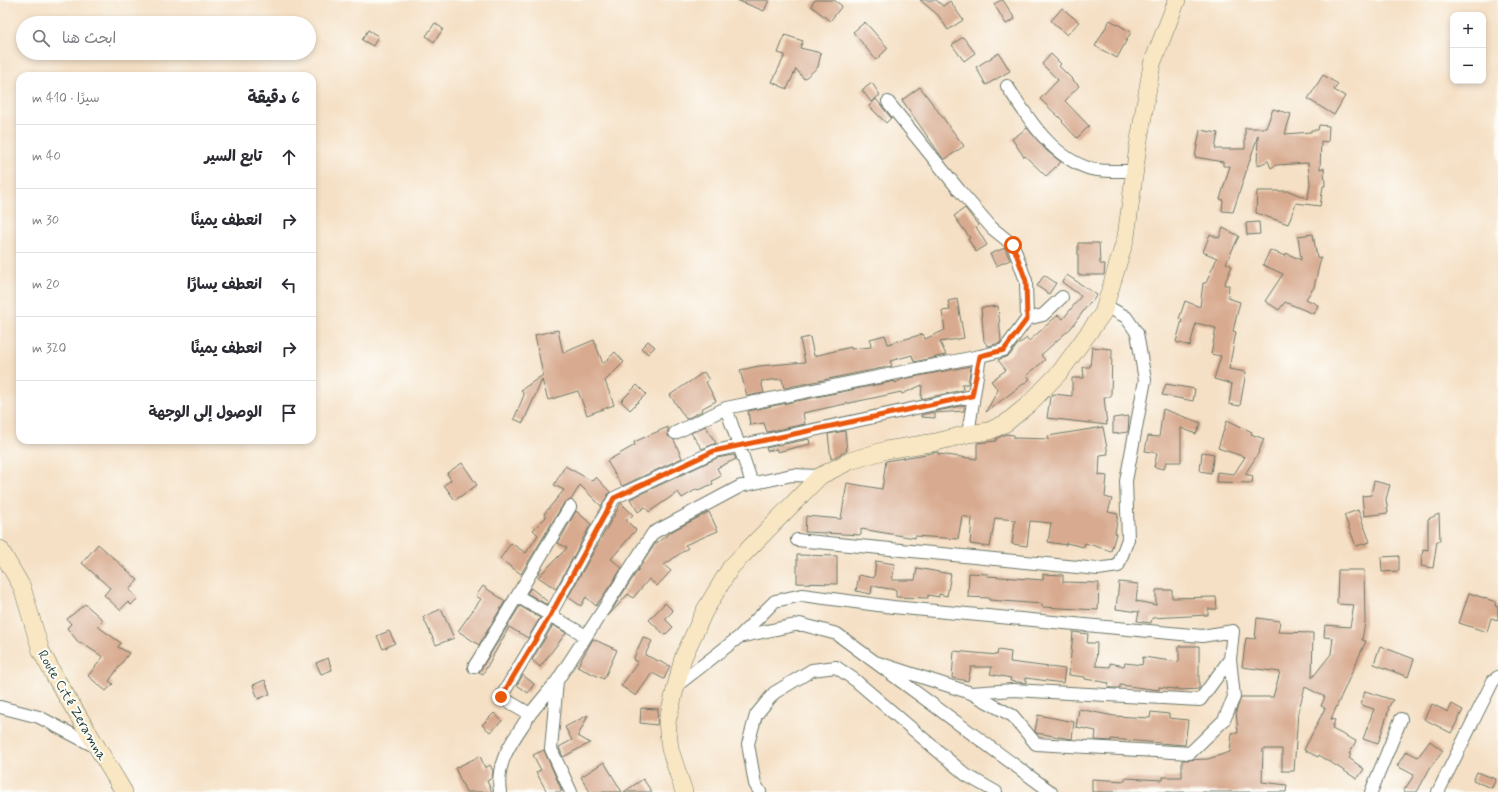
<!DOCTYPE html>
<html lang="ar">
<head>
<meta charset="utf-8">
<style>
  :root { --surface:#fff; --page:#f7f7f7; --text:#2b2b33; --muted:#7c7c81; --line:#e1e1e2 }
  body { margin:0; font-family:Mynerve,"Playpen Sans Arabic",sans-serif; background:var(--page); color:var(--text); direction:rtl }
  .controls { position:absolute; right:12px; top:12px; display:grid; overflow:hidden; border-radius:8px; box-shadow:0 2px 6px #0003 }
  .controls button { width:36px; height:36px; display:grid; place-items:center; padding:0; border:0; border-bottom:1px solid var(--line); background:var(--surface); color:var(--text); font:20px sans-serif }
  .stop { position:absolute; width:12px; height:12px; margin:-9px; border:3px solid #ea580c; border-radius:50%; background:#fff }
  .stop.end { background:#ea580c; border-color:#fff; box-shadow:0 1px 4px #0008 }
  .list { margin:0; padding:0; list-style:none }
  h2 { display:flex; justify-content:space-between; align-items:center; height:52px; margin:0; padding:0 16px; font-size:17px }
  h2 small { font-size:13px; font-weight:400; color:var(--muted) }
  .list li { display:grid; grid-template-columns:26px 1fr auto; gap:12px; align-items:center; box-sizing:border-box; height:64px; padding:0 16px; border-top:1px solid var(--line) }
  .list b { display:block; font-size:15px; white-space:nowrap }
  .list em { font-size:13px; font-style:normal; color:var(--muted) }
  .icon { flex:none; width:22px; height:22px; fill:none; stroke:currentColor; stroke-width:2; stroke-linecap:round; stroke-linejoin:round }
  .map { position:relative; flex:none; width:1498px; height:792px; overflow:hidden; direction:ltr }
  .search { position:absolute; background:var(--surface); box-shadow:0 2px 6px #0003; left:16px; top:16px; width:300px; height:44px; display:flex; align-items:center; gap:10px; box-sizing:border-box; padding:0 14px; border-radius:22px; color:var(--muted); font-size:15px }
  .panel { position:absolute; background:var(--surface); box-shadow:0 2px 6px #0003; left:16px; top:72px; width:300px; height:372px; border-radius:12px; direction:rtl }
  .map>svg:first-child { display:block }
</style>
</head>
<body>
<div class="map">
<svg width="1498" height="792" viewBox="0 0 1498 792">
  <rect width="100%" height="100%" fill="#fdfcf7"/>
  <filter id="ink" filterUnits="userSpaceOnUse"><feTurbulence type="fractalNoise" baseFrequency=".025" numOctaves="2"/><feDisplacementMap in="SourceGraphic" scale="8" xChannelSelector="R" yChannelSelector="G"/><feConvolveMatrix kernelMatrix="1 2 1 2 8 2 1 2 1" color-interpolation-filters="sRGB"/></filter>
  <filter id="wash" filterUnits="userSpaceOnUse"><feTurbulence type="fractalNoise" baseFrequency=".012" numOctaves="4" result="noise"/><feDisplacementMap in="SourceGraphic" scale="16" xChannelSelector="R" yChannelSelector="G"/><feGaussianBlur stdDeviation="0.9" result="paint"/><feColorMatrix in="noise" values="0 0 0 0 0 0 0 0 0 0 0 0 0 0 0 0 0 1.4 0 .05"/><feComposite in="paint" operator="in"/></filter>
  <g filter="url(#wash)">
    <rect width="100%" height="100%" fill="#f5e0c5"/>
    <g id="blocks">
      <path fill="#d8aa8f" d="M737,0H769L764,11Z
        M815,0H834L842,6L830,21L811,6Z
        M920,0H936L943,6L950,1L963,20L948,30L938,15Z
        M1001,0H1003L1015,19L1006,24L994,4Z
        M1062,8L1079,22L1067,35L1051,21Z
        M1110,20L1131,32L1117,58L1095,46Z
        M865,22L888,48L876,60L853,32Z
        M435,23L443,29L434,42L426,36Z
        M368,30L378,36L373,46L362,40Z
        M785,35L803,41L800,48L821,53L818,67L804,79L796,69L787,89L772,82L785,55L778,53Z
        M963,37L975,53L964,61L952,45Z
        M999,53L1010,71L986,85L976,67Z
        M1051,54L1061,64L1059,66L1079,86L1065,101L1089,126L1077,138L1062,122L1063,121L1040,99L1058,80L1042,64Z
        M1323,75L1338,84L1334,90L1345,96L1334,115L1308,99Z
        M872,83L880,95L871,102L862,90Z
        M920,87L964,146L944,160L902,100Z
        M876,99L891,118L886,123L869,106Z
        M1273,109L1291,114L1285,134L1311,132V130H1318L1319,125L1329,126L1328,142L1321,141L1320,169L1324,168L1325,186H1323L1320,206L1296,203L1288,224L1256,213L1257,191H1289L1308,199L1310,184L1308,163L1276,165L1271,168L1268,161L1257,166L1258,135L1233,212L1222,211L1223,200L1220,199L1230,166H1223V162L1195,157L1200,130L1218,133L1215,149H1245V128H1266Z
        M1027,128L1047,151L1061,162L1046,176L1025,156L1024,157L1012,139Z
        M965,208L978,225L976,227L987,245L976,252L968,239L970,238L954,216Z
        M1259,222L1260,234L1247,235L1246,223Z
        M1223,228L1239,236L1226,263L1232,266L1224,285H1229L1228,298L1240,302L1233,331L1236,332L1229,369L1246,372L1240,406L1229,404L1232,384L1214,379L1221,356L1211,354L1216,328L1196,323L1190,346L1176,342L1182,320L1179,319L1185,301L1200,307L1203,283H1206L1217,258L1203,252L1210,234L1219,238Z
        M1313,234L1317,257L1321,258L1314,287L1306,299L1318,305L1314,314L1285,302L1279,310L1265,301L1283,274L1263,265L1270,250L1285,256L1286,253L1301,260L1298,236Z
        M1078,243H1099L1100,264H1105L1104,275H1078Z
        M1005,248L1010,260L996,266L990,254Z
        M1044,275L1056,283L1049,294L1037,286Z
        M1067,275L1097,295L1091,303L1090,302L1071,328L1041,355L1045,360L1027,375L1030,379L986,412L998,390L991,381L1006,370L998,360L1010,355L1017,345L1027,338L1029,341L1058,315L1063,319L1081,296L1062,282Z
        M957,299L964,338L940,342L946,355L914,362L912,355L890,361L892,366L784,388L782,379L761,381L764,393L747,396L740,370L759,366L805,362L800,339L810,337L814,356L851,347V349L871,347L870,339L885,335L888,344L923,334L925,339L945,330L942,311L950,310L948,301Z
        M998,306L1001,341L1000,343L988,346L984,341L981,308Z
        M558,330L563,353L594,340L603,364L615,352L624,362L605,381L614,405L587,415L578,391L548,400L542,380L523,423L514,419L524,395L521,390L543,375L535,335Z
        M648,341L655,347L648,354L641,348Z
        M1092,347L1112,349L1111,397H1104L1107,425L1047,418L1050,397L1053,394L1072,396V378H1084L1083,367H1090Z
        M971,366L968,384H962L963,390L921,399L922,385L902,394L901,392L803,413L805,424L767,432L764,423L750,425L748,411L895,381V383L903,379Z
        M704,372L709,380L706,382L716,401L701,409L702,411L686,419L670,395Z
        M1166,384L1195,389L1193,401L1162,395Z
        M637,385L646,394L630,410L621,401Z
        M964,405V411L935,413V418L921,417V415Z
        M1163,409L1201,423L1196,434L1181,428V462H1166L1164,469L1154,467L1157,453L1145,451L1148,436L1159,437Z
        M1129,416L1128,432L1113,434V418Z
        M1227,420L1252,432L1251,434L1264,439L1258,454L1245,474L1253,476L1252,483L1216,482L1217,472L1234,474L1245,457L1218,448Z
        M705,426L716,443L702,449L691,433Z
        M668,427V436L674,440L682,458L622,486L607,461L635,445L634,442Z
        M1103,427L1108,454L1100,455L1099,475L1107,476L1105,497L1112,499L1108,512L1118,514L1115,534H1116L1111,551L1085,543L1084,547L1066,543V545L1048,542L1051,523L1030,521L1027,546L1012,544L1015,520L995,518L990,547L970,544L972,518L962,516L958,539L915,536V538L861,529V535L805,532L806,516L841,519L847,483L882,489L886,461L938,452V454L977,459V443L996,441V439L1006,434L1014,435V438L1049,439L1048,436Z
        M845,431L847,451L831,459L828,434Z
        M809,439L810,444L777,452V449L767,451L766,448Z
        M1202,452L1214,454L1211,473L1200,471Z
        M734,455L736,459L717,468L721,476L712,481L713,484L698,490L697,489L682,498L678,492L649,512L645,507L638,512L630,499L717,458Z
        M462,463L477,485L455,500L444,485L451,480L447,473Z
        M565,466L592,481L596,477L610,492L601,506L580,485L571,500L564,503L521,574L500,559L511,543L526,553L538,535L533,530L546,517L544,514L564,490L554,485Z
        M1374,481L1390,485L1386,499L1388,513L1364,516L1362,496L1371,495Z
        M621,503L633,515L626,520L636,530L611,559L622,568L596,606L586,597L581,606L568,597Z
        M1358,510L1370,542L1356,546L1344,515Z
        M576,511L591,524L556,589L538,577L567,548L558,543Z
        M709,512L718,531L685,545L688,548L664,565L671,571L657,586L649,579L633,598L628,594L608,616L655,544L674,530Z
        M1439,514L1440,541H1437L1433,568L1421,566L1423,549L1428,550V519Z
        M98,544L138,580L129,590L138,598L131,605L128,602L120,610L104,595L110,588L82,563Z
        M797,555L837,556V584L797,583Z
        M1399,556V571L1382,572L1381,557Z
        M876,561L895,564L892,580H915L917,568L951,574L947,596L939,594V597L928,595V598L896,597V590L872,586L871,594L856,591L859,575L874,578Z
        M1338,570H1364L1365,622L1362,640L1366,641L1331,719L1335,720L1332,729L1356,741L1349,754L1351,755L1349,758L1364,769L1357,779L1319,755L1318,757L1304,750L1325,708L1321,706L1325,697L1305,687L1298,712L1294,771H1282V749H1263L1262,782L1287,785L1286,792H1092V779L1125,781V778L1163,780V777H1182V760L1208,759L1230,752L1232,733H1238L1236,711L1241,697H1273L1280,672L1242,667L1246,638L1255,639L1257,618L1280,621L1278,632L1313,633L1312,678L1331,654L1333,638L1324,637L1325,625L1350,627L1354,605L1337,604Z
        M969,573L988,574L987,576L1043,580V574L1063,575V582L1099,583L1098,610L1042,607V604L989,600V598L968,597Z
        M1119,582L1138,584L1136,601L1156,605V590H1172V598L1216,597L1217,609H1208V615L1152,618L1151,623L1137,621L1139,612L1116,609Z
        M483,586L505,601L479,645L458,631L481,599L476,596Z
        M531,588L548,602L547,605L527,593Z
        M1469,593L1496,602L1495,606L1498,607V620L1491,618L1487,632L1459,623Z
        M665,603L673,611L665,619L673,627L665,635L649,620Z
        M85,604L103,620L97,626L121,643L118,647L129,653L109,681L113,684L106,691L88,676L103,657L80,642L79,643L67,628L71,624L67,619Z
        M520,606L540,618L528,638L509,627L483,674L479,672Z
        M441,609L454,638L436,645L423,617Z
        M553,625L566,633L540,667L532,660Z
        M389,631L395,643L383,649L377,636Z
        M1073,632L1088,634L1087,643H1097L1096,666L1110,667V663L1124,666L1125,663L1142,665L1143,657L1179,662V646H1199V689L1182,690L1159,687V690L1120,685V688H1111L1108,687L1109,683L1085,679V677L1069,675Z
        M643,637L652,641L645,655L670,666L664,679L652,673L636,696L621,686L638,662L633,660Z
        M593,639L617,650L604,679L577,667Z
        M1380,646L1414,659L1408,677L1374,664Z
        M998,650L1011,652L1010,662L1065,669L1063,683L1026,678V683L1010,681L1011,678L990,674L992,667H971L968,681L952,678L954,651L997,655Z
        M328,658L332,670L321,674L316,663Z
        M523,675L534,684L528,693L517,685Z
        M265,680L270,694L258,699L253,685Z
        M1365,691L1393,700L1388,708L1389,709L1378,744L1363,739L1374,709L1361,705Z
        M1432,704L1448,712L1452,704L1463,710L1451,733L1424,719Z
        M641,708L658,709L657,725L640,723Z
        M1079,709L1114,716L1150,718L1151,712L1169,714V718L1188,720L1185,745L1111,739V741L1095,740L1096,731L1076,727Z
        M494,713L502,721L490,732L482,725Z
        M588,715L578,736L590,743L563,757L559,747L572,740L565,727Z
        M1038,715L1074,722L1072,739L1036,733L1035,731Z
        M1430,741L1443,751L1430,768L1417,792H1403L1414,775L1397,766L1406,751L1418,757Z
        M544,750L562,791L561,792H547L536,772L541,770L533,755Z
        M480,756L485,768L490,765L493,771L492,778L487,781L492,792H466L455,768Z
        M604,762L622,792H590L581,777Z
        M1477,772L1496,779L1492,788L1473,781Z
        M643,779L652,792H624Z"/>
    </g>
  </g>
  <g filter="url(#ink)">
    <use href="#blocks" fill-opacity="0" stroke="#6a7667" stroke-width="1"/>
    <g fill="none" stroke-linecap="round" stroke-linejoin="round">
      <defs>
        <path id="street" d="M1007,86C1029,119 1051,157 1091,169C1104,172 1121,171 1135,171
          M888,102L959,190L992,228L1013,245L1026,281L1027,319L1004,350L980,356
          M1027,319L1043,315L1062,297
          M675,433L726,408
          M752,483L726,408L980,356L968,434
          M797,540L1098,569L1118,566L1128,539L1126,481L1145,380L1137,333L1126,317L1106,306
          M586,636L550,615L614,498L715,451L972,396
          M739,637L775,601L802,595L893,607L1202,636L1233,631L1230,659L1234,697L1224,720L1190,753L1036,744L1013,716L971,693L875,662
          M474,667L517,596
          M557,681L530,714L501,697L550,615L517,596L570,507
          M676,686L739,637L800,624L837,634L1051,792
          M971,693L1013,690L1200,700L1230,659
          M0,707L39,717L96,747
          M500,792C495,760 514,740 530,714
          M571,792L551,749L557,681L653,533L741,486L792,475L820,476
          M760,792L755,784L748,744L756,715L774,693L812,670L836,667L855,680L966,775L996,792
          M1371,792L1401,719
          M1438,792L1493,681L1498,677"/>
        <path id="secondary" d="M0,549L22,587L41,651L55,677L124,792
          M684,792L670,749L667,722L683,658L705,610L731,567L820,476L850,461L886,450L936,442L968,434L989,431L1006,423L1029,404L1060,372L1103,313L1126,237L1138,146L1152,64L1177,0"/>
      </defs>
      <use href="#street" stroke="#6a7667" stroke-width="14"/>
      <use href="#secondary" stroke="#6a7667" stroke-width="18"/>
      <use href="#street" stroke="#fff" stroke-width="12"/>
      <use href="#secondary" stroke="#f9e7c3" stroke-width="17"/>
    </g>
  </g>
  <g fill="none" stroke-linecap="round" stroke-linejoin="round" filter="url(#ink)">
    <path stroke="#ea580c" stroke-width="5" d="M501,697L550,616L614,498L714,451L972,396L980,356L1004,350L1027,319L1026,281L1013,245"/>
  </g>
  <g text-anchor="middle" stroke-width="4" stroke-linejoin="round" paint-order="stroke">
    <g font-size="14" fill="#1f3d34" stroke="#fdfcf7">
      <text transform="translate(73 705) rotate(60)" y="5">Route Cité Zeramna</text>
    </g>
  </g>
</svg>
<div class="controls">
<button>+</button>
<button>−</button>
</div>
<div class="stop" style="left:1013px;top:245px"></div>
<div class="stop end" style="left:501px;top:697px"></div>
<div class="search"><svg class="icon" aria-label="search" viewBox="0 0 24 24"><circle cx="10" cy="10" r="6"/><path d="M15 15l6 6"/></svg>ابحث هنا</div>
<section class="panel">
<h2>6 دقيقة<small>سيرًا · 410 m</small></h2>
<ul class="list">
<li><svg class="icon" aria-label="ahead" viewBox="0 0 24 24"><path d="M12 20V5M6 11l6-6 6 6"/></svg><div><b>تابع السير</b></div><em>40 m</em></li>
<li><svg class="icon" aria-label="right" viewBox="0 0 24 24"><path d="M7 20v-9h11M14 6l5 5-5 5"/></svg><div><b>انعطف يمينًا</b></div><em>30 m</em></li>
<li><svg class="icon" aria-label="left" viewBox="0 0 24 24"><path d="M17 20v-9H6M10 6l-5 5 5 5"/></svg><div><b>انعطف يسارًا</b></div><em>20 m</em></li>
<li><svg class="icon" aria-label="right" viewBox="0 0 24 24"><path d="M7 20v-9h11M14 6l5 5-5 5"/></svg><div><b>انعطف يمينًا</b></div><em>320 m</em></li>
<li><svg class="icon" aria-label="arrive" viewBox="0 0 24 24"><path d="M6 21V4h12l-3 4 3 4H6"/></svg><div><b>الوصول إلى الوجهة</b></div></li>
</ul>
</section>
</div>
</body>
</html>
